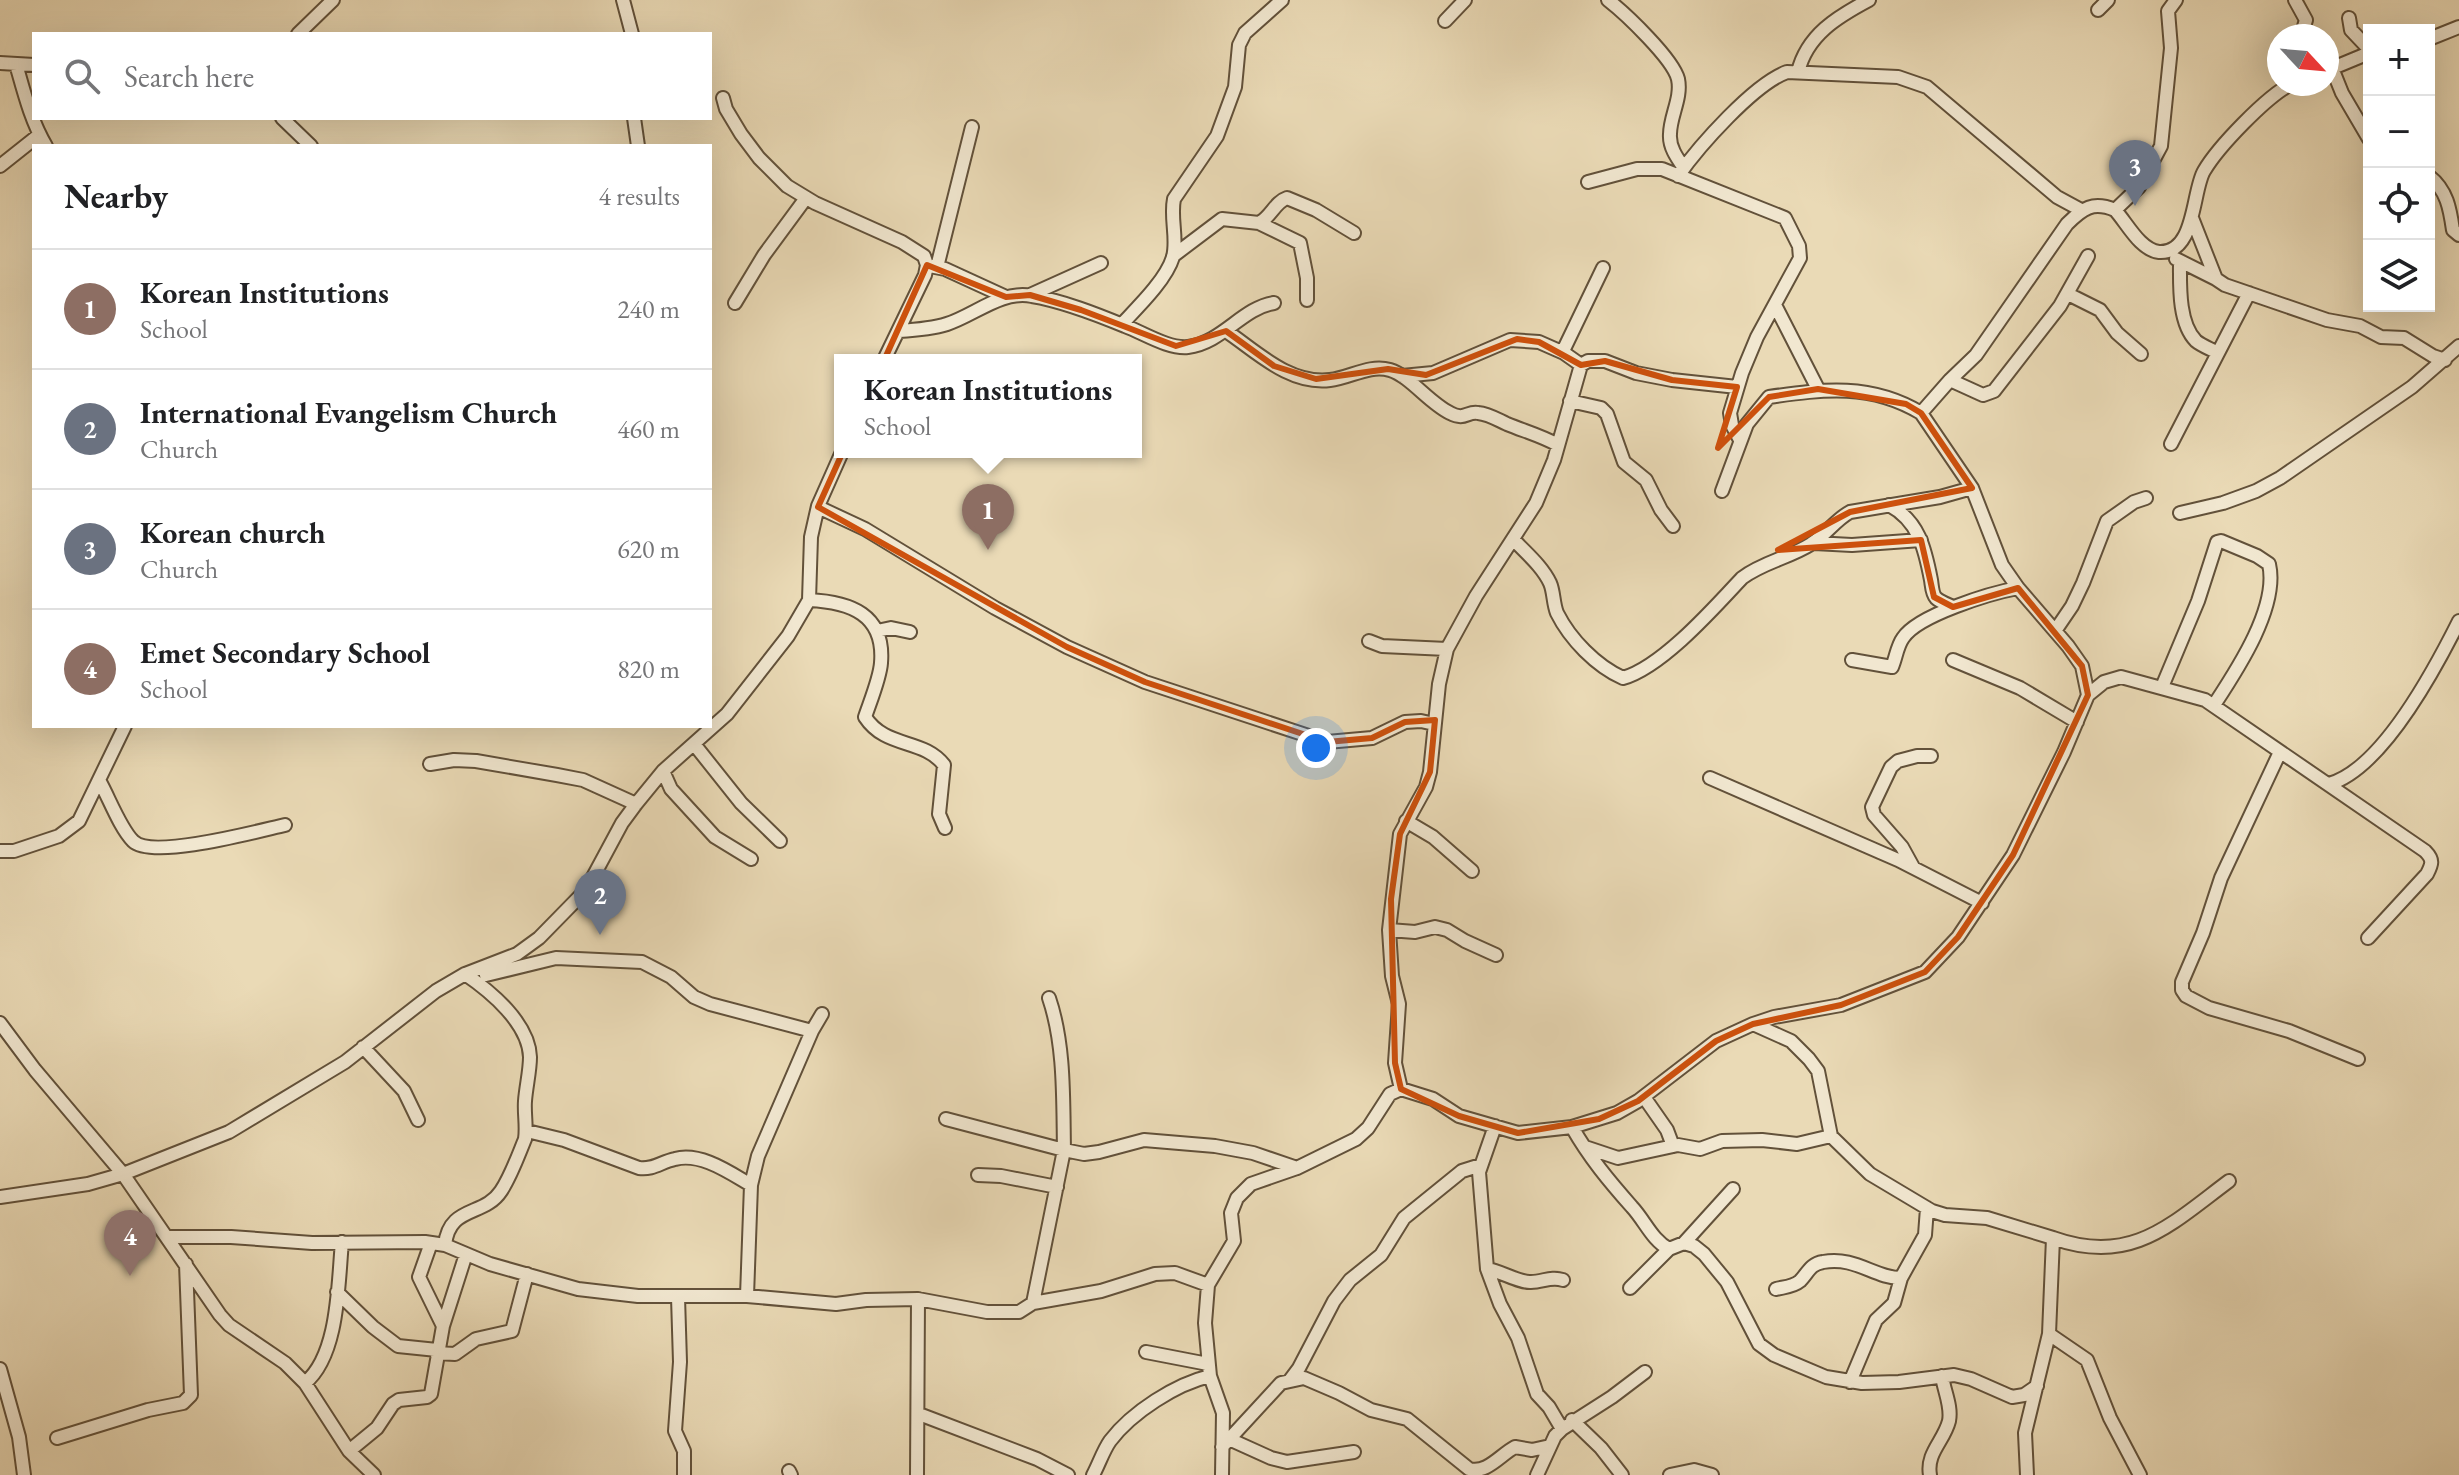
<!DOCTYPE html>
<html lang="en">
<head>
<meta charset="utf-8">
<style>
  :root { --surface:#fff; --page:#f2f2f2; --text:#202124; --muted:#757577; --line:#e0e0e0; --accent:#111827 }
  body { margin:0; font-family:"EB Garamond",serif; background:var(--page); color:var(--text) }
  .controls { position:absolute; right:24px; top:24px; display:grid; overflow:hidden; border-radius:0px; box-shadow:0 8px 32px #0002 }
  .controls button { width:72px; height:72px; display:grid; place-items:center; padding:0; border:0; border-bottom:2px solid var(--line); background:var(--surface); color:var(--text); font:40px sans-serif }
  .compass { position:absolute; left:2267px; top:24px; width:72px; height:72px; border-radius:50%; background:var(--surface); box-shadow:0 8px 32px #0002; rotate:116deg }
  .you { position:absolute; left:1316px; top:748px; width:28px; height:28px; margin:-20px; border:6px solid #fff; border-radius:50%; background:#1a73e8; box-shadow:0 0 0 12px #1a73e833 }
  .badge { display:grid; place-items:center; width:52px; height:52px; border-radius:50%; background:var(--accent); color:#fff; font-size:26px; font-weight:700 }
  .pin { position:absolute; translate:-50% -66px; filter:drop-shadow(0 2px 4px #0008) }
  .pin::after { content:''; position:absolute; top:42px; width:28px; height:24px; background:inherit; clip-path:polygon(0 0,100% 0,50% 100%) }
  .popup { position:absolute; left:834px; top:354px; width:308px; height:104px; box-sizing:border-box; display:grid; place-content:center; border-radius:0px; background:var(--surface); filter:drop-shadow(0 2px 6px #0005); font-size:26px; white-space:nowrap; color:var(--muted) }
  .popup b { font-size:30px; color:var(--text) }
  .popup::after { content:''; position:absolute; left:50%; top:100%; margin-left:-16px; border:16px solid transparent; border-top-color:var(--surface) }
  .list { margin:0; padding:0; list-style:none }
  h2 { display:flex; justify-content:space-between; align-items:center; height:104px; margin:0; padding:0 32px; font-size:34px }
  h2 small { font-size:26px; font-weight:400; color:var(--muted) }
  .list li { display:grid; grid-template-columns:52px 1fr auto; gap:24px; align-items:center; box-sizing:border-box; height:120px; padding:0 32px; border-top:2px solid var(--line) }
  .list b { display:block; font-size:30px; white-space:nowrap }
  .list p { margin:0; font-size:26px; white-space:nowrap; color:var(--muted) }
  .list em { font-size:26px; font-style:normal; color:var(--muted) }
  .icon { flex:none; width:44px; height:44px; fill:none; stroke:currentColor; stroke-width:2; stroke-linecap:round; stroke-linejoin:round }
  .map { position:relative; flex:none; width:2459px; height:1475px; overflow:hidden }
  .search { position:absolute; background:var(--surface); box-shadow:0 8px 32px #0002; left:32px; top:32px; width:680px; height:88px; display:flex; align-items:center; gap:20px; box-sizing:border-box; padding:0 28px; border-radius:0px; color:var(--muted); font-size:30px }
  .panel { position:absolute; background:var(--surface); box-shadow:0 8px 32px #0002; left:32px; top:144px; width:680px; height:584px; border-radius:0px }
  .map>svg:first-child { display:block }
</style>
</head>
<body>
<div class="map">
<svg width="2459" height="1475" viewBox="0 0 2459 1475">
  <rect width="100%" height="100%" fill="#eadab6"/>
  <filter id="stains"><feTurbulence type="fractalNoise" baseFrequency=".0025" numOctaves="4"/><feColorMatrix values="0 0 0 0 .2 0 0 0 0 .09 0 0 0 0 .02 0 0 0 .5 -.17"/></filter>
  <radialGradient id="worn" r=".72"><stop offset=".6" stop-color="#630" stop-opacity="0"/><stop offset="1" stop-color="#630" stop-opacity=".3"/></radialGradient>
  <g fill="none" stroke-linecap="round" stroke-linejoin="round">
    <defs>
      <path id="minor" d="M623,0L632,34
        M1608,0C1626,14 1673,59 1678,79C1682,98 1670,116 1670,134C1669,147 1677,158 1684,168
        M2295,0L2306,20L2301,36
        M2098,10L2108,0
        M2349,18L2351,30L2369,49
        M1445,21L1465,0
        M298,34L333,0
        M2429,39L2459,27
        M0,63L34,65
        M16,64C24,92 31,121 46,146
        M2332,68L2342,93L2369,139
        M2328,70L2369,53
        M1798,72C1807,35 1837,17 1869,0
        M723,98L726,109L741,134L759,158L787,186L815,203L902,242L924,256L927,265L925,275L884,360
        M282,118L311,146
        M634,118L638,146
        M0,166L39,135
        M1678,176C1699,146 1754,84 1787,72L1898,77L1927,87L2057,197L2081,210
        M2429,176C2447,190 2450,209 2453,230L2459,235
        M1588,182L1637,169H1662L1785,218L1799,246L1800,258L1757,337L1742,373L1730,413L1732,425L1740,440
        M2115,210L2139,187L2161,146L2171,48L2168,11L2176,0
        M2192,218L2216,279L2225,285L2327,320L2360,326L2381,337L2404,338L2433,356L2445,360
        M1259,223C1271,217 1275,202 1287,198L1316,210L1354,233
        M1173,256L1222,219L1259,223L1300,243L1307,278V300
        M2176,259L2216,279
        M2180,261C2180,284 2178,323 2196,341C2202,346 2211,349 2218,353
        M930,266L945,269L1006,297
        M937,267L972,127
        M2068,294L2100,310L2117,333L2141,354
        M1030,295L1101,263
        M735,303L764,255L806,198
        M1775,305L1818,389
        M1122,324C1138,307 1166,280 1173,257C1178,239 1170,218 1174,199L1217,136L1235,87L1239,45L1245,33L1282,0
        M899,331C915,330 931,329 947,324C975,315 1001,290 1032,296C1063,301 1096,314 1125,326C1144,333 1168,349 1188,347C1222,343 1242,308 1274,303
        M1226,331C1256,351 1289,385 1330,380C1350,378 1369,364 1390,370C1410,376 1429,403 1450,413C1465,421 1467,411 1478,413C1489,414 1498,420 1507,424C1524,431 1542,436 1558,445
        M1581,365L1564,353V349L1603,268
        M1402,376L1433,373L1510,340L1539,342L1564,353
        M1950,380L1983,395L1994,391L2060,306L2088,256
        M1570,401L1601,408L1607,414L1624,462L1646,480L1661,510L1673,526
        M2171,444L2249,293
        M1722,491L1747,424L1769,397C1824,389 1871,383 1921,413
        M1889,505C1919,521 1925,549 1931,580C1932,586 1932,594 1936,598C1940,602 1949,605 1953,607
        M818,507L865,529L995,608L1067,647L1145,682L1327,742L1372,738L1405,722L1421,721L1434,724
        M2180,513L2223,503L2256,491L2280,478L2412,387L2459,346
        M1514,540C1526,553 1542,566 1550,583C1554,592 1553,603 1557,613C1570,639 1596,666 1623,678C1662,667 1714,608 1742,578C1763,562 1789,558 1811,544C1826,535 1835,520 1850,512L1940,497L1972,488
        M1814,543L1852,545L1921,540
        M809,600C850,602 885,614 881,663C880,678 870,702 865,717C886,749 923,738 944,765L939,814L945,828
        M877,631L891,628L910,632
        M2055,631L2072,606L2083,583L2107,521L2134,502L2146,498
        M1369,641L1382,646L1447,649
        M1852,660L1892,667C1896,658 1897,646 1903,638C1918,615 1991,593 2018,588
        M1953,660L2020,688L2077,722
        M2162,687L2198,601L2217,542L2221,541L2257,556L2269,564C2279,607 2237,670 2214,705
        M2088,695L2104,682L2121,677L2205,700L2425,851C2434,860 2432,864 2427,874L2368,938
        M694,744L741,803L780,841
        M2280,752L2221,878L2203,933L2182,982V990L2186,996L2209,1008L2289,1031L2358,1059
        M430,764L454,760L476,761L557,775L583,780L636,804
        M663,771L671,789L715,837L751,859
        M1710,778L1898,860L1982,903
        M100,782C109,798 120,828 133,841C152,860 258,831 285,825
        M2329,784C2382,769 2435,669 2459,621
        M1406,821L1433,837L1472,871
        M0,851H14L59,836L79,821L125,726
        M1913,867L1902,847L1874,815L1872,807L1891,767L1898,761L1917,756H1931
        M1389,930L1415,932L1435,927L1447,930L1465,941L1496,955
        M486,975L556,958L642,962L671,977L694,997L710,1004L812,1031
        M0,1023L35,1070L123,1174L220,1315L229,1325L285,1363L305,1383L349,1451L374,1475
        M1753,1024L1791,1041L1809,1059L1818,1071L1831,1136L1870,1174L1932,1211L1945,1215L1987,1218L2053,1238L2049,1334L2025,1433L2027,1475
        M363,1047L404,1091L418,1120
        M1401,1089L1395,1063L1399,1004L1392,976L1389,930L1400,834L1426,787L1430,772L1439,684L1447,649L1476,596L1536,503L1554,460L1581,365L1588,361H1605L1636,373L1672,380L1737,387
        M1644,1097L1667,1130L1673,1146
        M946,1119L1064,1150C1063,1100 1065,1045 1049,998
        M1495,1126L1479,1172L1487,1269L1500,1304L1518,1338L1537,1394L1549,1407L1562,1429
        M1572,1127C1589,1157 1609,1181 1632,1207C1645,1221 1652,1240 1669,1249L1684,1243L1694,1246L1704,1254L1727,1282L1759,1344L1774,1355L1826,1377L1862,1383L1899,1382L1954,1375L1971,1379L2012,1397L2024,1395L2037,1386
        M527,1131L564,1140L639,1168C653,1170 661,1162 675,1159C701,1152 730,1173 751,1185
        M1585,1147L1618,1158L1678,1145L1700,1149L1722,1141L1762,1140L1797,1144L1831,1136
        M978,1175L1001,1176L1057,1187
        M0,1197L88,1184L123,1174L229,1132L345,1062L436,991L465,974L517,954L539,938L586,890L622,823L636,804L663,771L727,714L788,636L809,600L811,537L818,506L842,452
        M168,1237H231L312,1243L425,1242L445,1245L490,1264L578,1289L638,1296H747L836,1304L866,1300L918,1299L987,1312H1019L1033,1303L1101,1291L1155,1274L1175,1273L1208,1285
        M2053,1238C2131,1266 2170,1225 2229,1181
        M431,1243L419,1277L443,1326
        M1684,1243L1733,1189
        M445,1245C449,1205 484,1217 501,1191C511,1176 518,1156 525,1139C527,1126 524,1114 525,1101C526,1087 530,1071 530,1057C529,1023 490,991 465,974
        M1487,1269C1501,1271 1519,1283 1531,1282C1543,1282 1551,1276 1563,1280
        M1630,1288L1669,1249
        M1776,1289C1784,1287 1793,1287 1800,1281C1808,1273 1810,1264 1823,1262C1856,1256 1874,1278 1901,1278L1925,1235L1927,1208
        M337,1292L373,1327L398,1346L437,1350
        M747,1296L751,1185L758,1156L812,1031L822,1014
        M678,1297L680,1362L675,1431L684,1451V1475
        M1033,1303L1064,1150L1084,1154L1099,1152L1144,1140L1215,1146L1253,1153L1297,1168
        M2049,1334L2087,1360L2110,1418L2140,1475
        M1146,1352L1208,1364
        M436,1353L455,1354L476,1339L512,1331L527,1274
        M0,1369L19,1437L24,1475
        M1290,1380L1299,1368L1334,1301L1350,1280L1381,1255L1404,1218L1462,1171L1481,1165
        M1850,1382L1876,1320L1894,1303L1901,1278
        M305,1383C339,1355 338,1283 342,1242
        M919,1414L1037,1459L1068,1475
        M1572,1420L1601,1448L1622,1475
        M57,1438L148,1410L183,1403L191,1395L186,1264
        M1229,1439L1271,1458L1287,1462L1354,1452
        M1222,1447L1281,1383L1304,1378L1339,1393L1371,1410L1407,1419L1469,1469C1487,1474 1500,1455 1515,1447L1532,1450L1550,1446
        M349,1451L377,1428L393,1404L399,1400L427,1397L431,1394L443,1326L466,1254
        M789,1471L791,1475
        M917,1475L918,1299
        M1093,1475C1099,1464 1103,1451 1110,1441C1132,1412 1176,1384 1210,1376
        M1222,1475L1223,1413L1210,1376L1205,1323L1208,1285L1234,1241L1231,1213L1237,1198L1251,1184L1297,1168L1356,1139L1368,1128L1390,1094L1401,1089L1433,1099L1459,1116L1518,1133L1572,1127L1617,1113L1638,1101L1716,1041L1753,1024L1774,1017L1841,1005L1925,972L1958,937L2013,855L2064,752L2088,695L2082,666L2068,646L2018,588L2002,565L1972,488L1921,413L1950,380L1976,355L2067,224C2083,208 2093,201 2115,210C2127,223 2140,250 2159,252C2196,254 2192,191 2204,171C2218,147 2266,97 2291,84
        M1537,1475L1555,1436L1562,1429L1612,1397L1645,1372
        M1670,1475L1694,1470L1712,1475
        M1930,1475C1926,1453 1944,1441 1949,1421C1952,1406 1944,1391 1942,1376"/>
    </defs>
    <use href="#minor" stroke="#62513a" stroke-width="16"/>
    <use href="#minor" stroke="#f1e7d0" stroke-width="12"/>
  </g>
  <path fill="none" stroke="#cd510d" stroke-width="6" stroke-linejoin="round" d="M927,265L1006,297L1030,295L1081,310L1176,346L1226,331L1274,366L1316,379L1388,369L1426,375L1517,339L1539,342L1581,365L1605,361L1672,380L1737,387L1718,448L1769,397L1818,389L1906,404L1921,413L1972,488L1850,512L1778,550L1921,540L1934,597L1953,607L2018,588L2082,666L2088,695L2013,855L1958,937L1925,972L1841,1005L1753,1024L1716,1041L1638,1101L1599,1119L1518,1133L1459,1116L1401,1089L1395,1063L1391,899L1400,834L1430,772L1435,720L1405,722L1372,738L1327,742L1145,682L1067,647L818,507Z"/>
  <rect width="100%" height="100%" filter="url(#stains)"/>
  <rect width="100%" height="100%" fill="url(#worn)"/>
</svg>
<div class="controls">
<button>+</button>
<button>−</button>
<button><svg class="icon" aria-label="locate" viewBox="0 0 24 24"><circle cx="12" cy="12" r="6"/><path d="M12 2v4M12 18v4M2 12h4M18 12h4"/></svg></button>
<button><svg class="icon" aria-label="layers" viewBox="0 0 24 24"><path d="M12 4l9 5-9 5-9-5zM3 14l9 5 9-5"/></svg></button>
</div>
<svg class="compass" viewBox="-18 -18 36 36"><path d="M0-13l5 13h-10z" fill="#e53935"/><path d="M0 13l5-13h-10z" fill="#757577"/></svg>
<div class="you"></div>
<div class="pin badge" style="left:988px;top:550px;background:#8d6e63">1</div>
<div class="popup"><b>Korean Institutions</b>School</div>
<div class="pin badge" style="left:600px;top:935px;background:#6b7280">2</div>
<div class="pin badge" style="left:2135px;top:206px;background:#6b7280">3</div>
<div class="pin badge" style="left:130px;top:1276px;background:#8d6e63">4</div>
<div class="search"><svg class="icon" aria-label="search" viewBox="0 0 24 24"><circle cx="10" cy="10" r="6"/><path d="M15 15l6 6"/></svg>Search here</div>
<section class="panel">
<h2>Nearby<small>4 results</small></h2>
<ul class="list">
<li><span class="badge" style="background:#8d6e63">1</span><div><b>Korean Institutions</b><p>School</p></div><em>240 m</em></li>
<li><span class="badge" style="background:#6b7280">2</span><div><b>International Evangelism Church</b><p>Church</p></div><em>460 m</em></li>
<li><span class="badge" style="background:#6b7280">3</span><div><b>Korean church</b><p>Church</p></div><em>620 m</em></li>
<li><span class="badge" style="background:#8d6e63">4</span><div><b>Emet Secondary School</b><p>School</p></div><em>820 m</em></li>
</ul>
</section>
</div>
</body>
</html>
